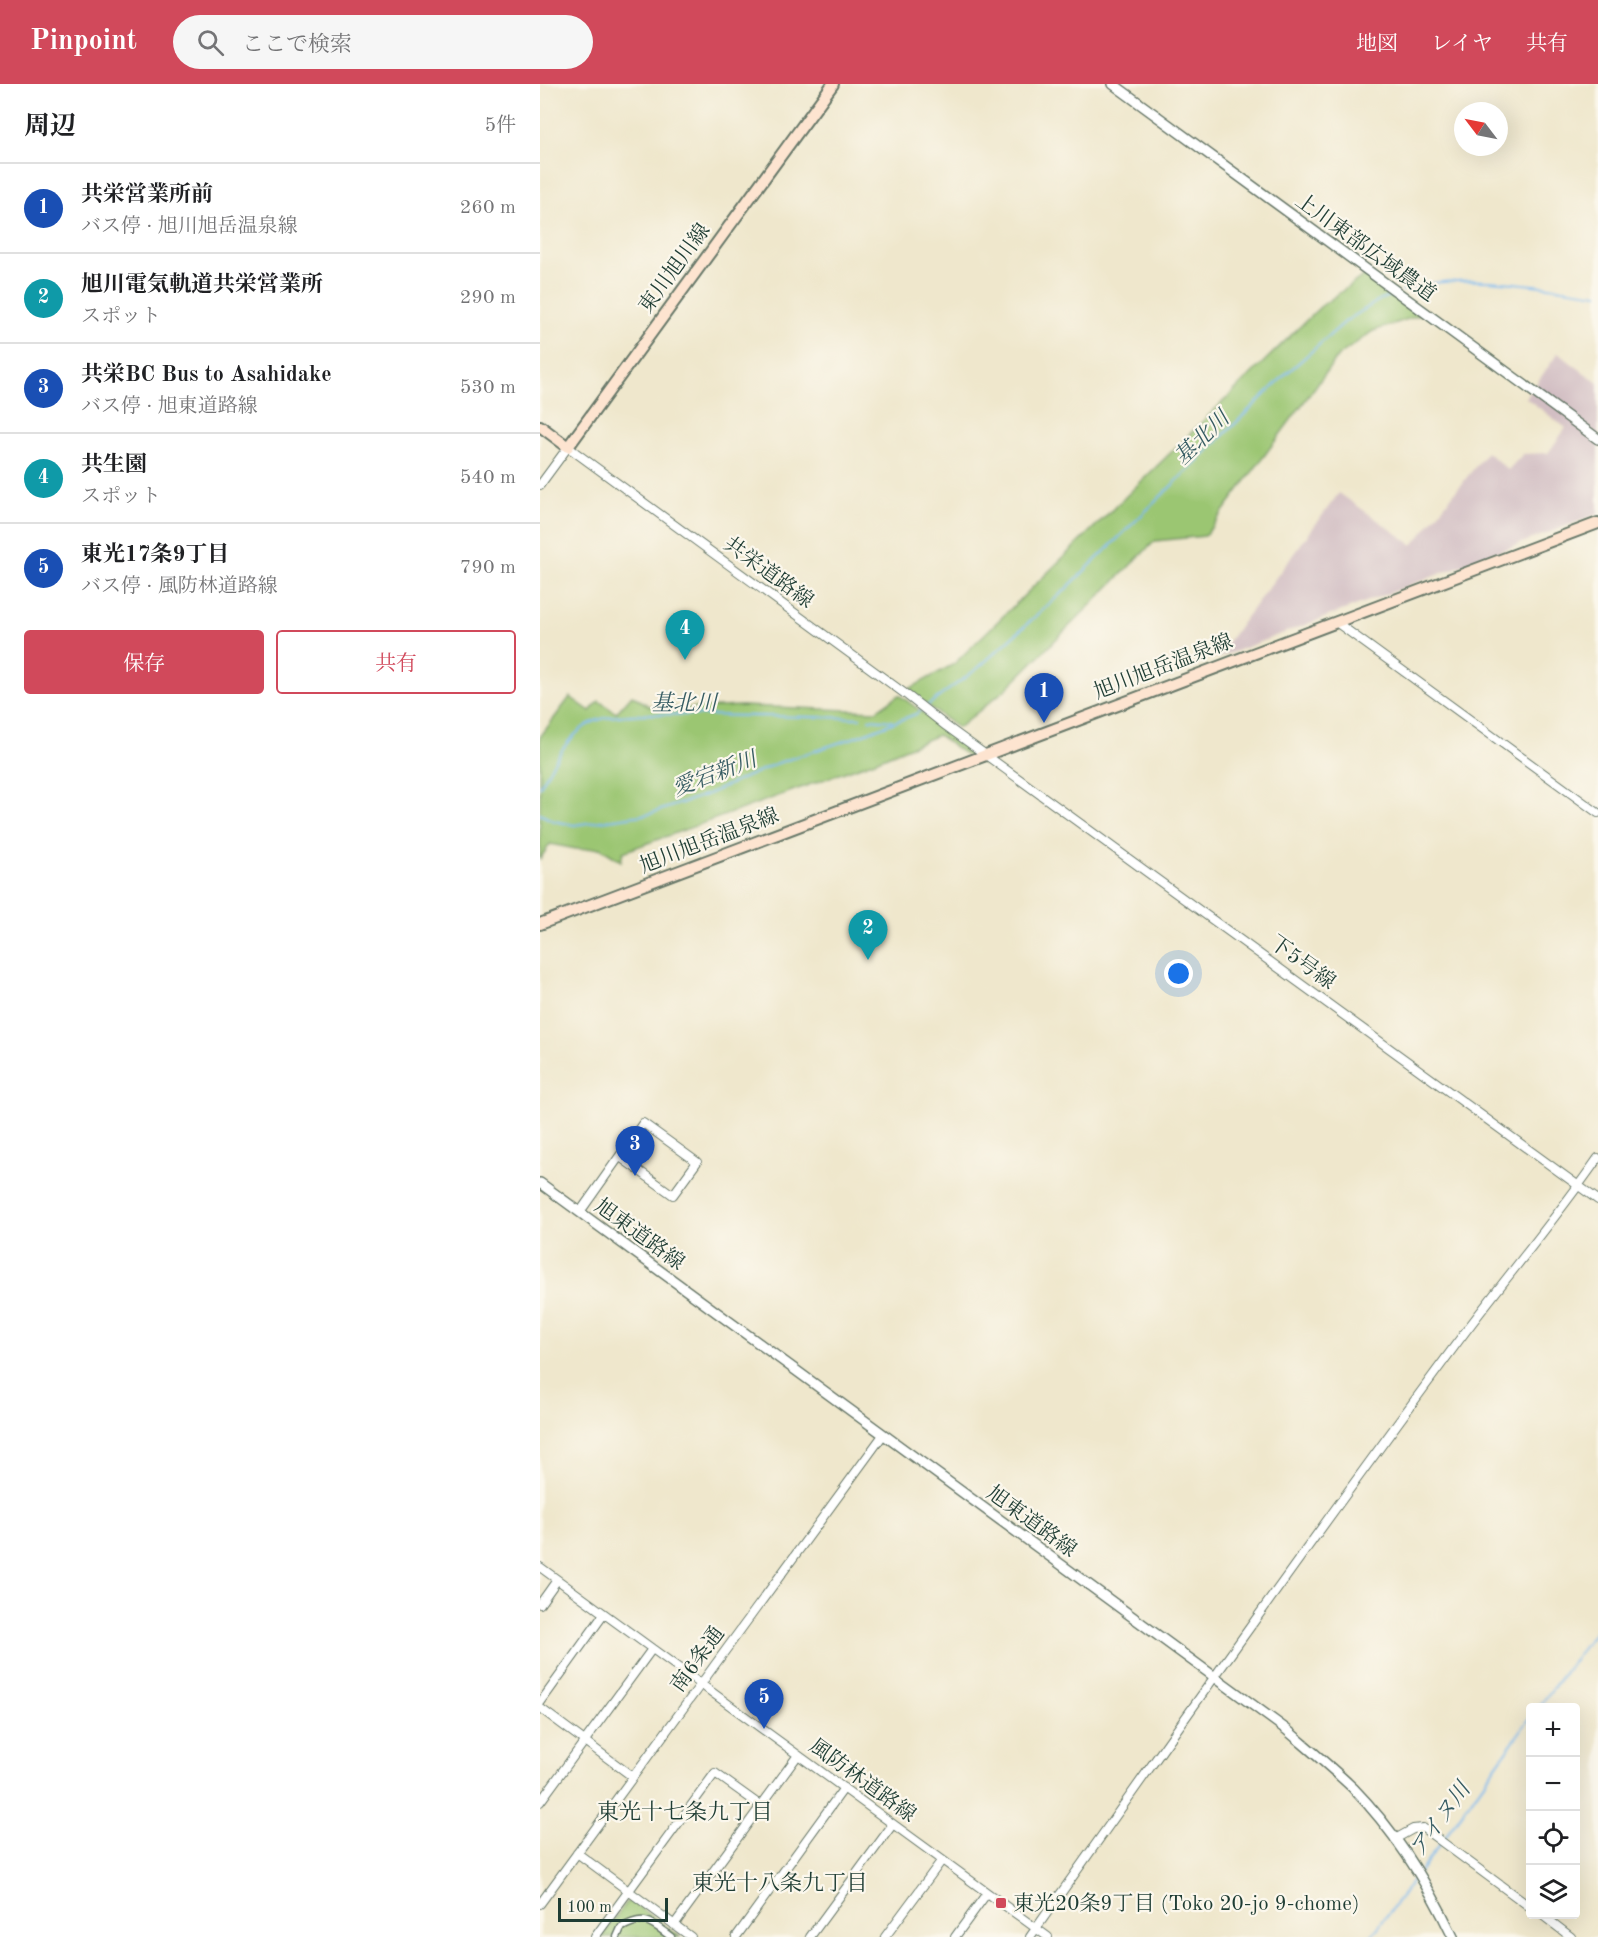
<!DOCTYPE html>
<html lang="ja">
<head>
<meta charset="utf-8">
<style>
  :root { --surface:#fff; --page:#f6f6f6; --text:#202124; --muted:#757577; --line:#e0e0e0; --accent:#d1495b }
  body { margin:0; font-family:"Old Standard TT","Noto Serif JP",serif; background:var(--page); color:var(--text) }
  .controls { position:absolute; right:18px; bottom:18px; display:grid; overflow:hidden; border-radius:6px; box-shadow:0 6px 24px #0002 }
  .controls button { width:54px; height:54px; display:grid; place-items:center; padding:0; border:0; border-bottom:2px solid var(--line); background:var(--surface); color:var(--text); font:30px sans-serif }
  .compass { position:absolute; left:914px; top:18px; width:54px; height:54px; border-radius:50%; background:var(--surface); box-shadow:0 6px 24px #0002; rotate:302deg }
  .scale { position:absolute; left:18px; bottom:15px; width:110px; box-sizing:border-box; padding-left:6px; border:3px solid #1f3d34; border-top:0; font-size:16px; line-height:21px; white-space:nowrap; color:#1f3d34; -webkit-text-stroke:4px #fbf7ec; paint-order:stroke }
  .you { position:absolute; left:639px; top:890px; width:21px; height:21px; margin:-15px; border:4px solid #fff; border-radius:50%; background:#1a73e8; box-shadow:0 0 0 9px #1a73e833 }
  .badge { display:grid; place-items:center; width:39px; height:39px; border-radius:50%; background:var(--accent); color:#fff; font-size:20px; font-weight:700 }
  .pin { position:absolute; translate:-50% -50px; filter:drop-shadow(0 2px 3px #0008) }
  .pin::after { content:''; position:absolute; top:32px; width:21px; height:18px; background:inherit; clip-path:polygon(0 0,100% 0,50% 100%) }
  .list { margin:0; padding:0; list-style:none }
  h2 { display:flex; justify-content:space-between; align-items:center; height:78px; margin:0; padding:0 24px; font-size:26px }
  h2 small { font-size:20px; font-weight:400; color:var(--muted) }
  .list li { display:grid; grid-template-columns:39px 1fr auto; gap:18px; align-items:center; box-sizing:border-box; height:90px; padding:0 24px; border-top:2px solid var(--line) }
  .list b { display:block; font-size:22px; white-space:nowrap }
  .list p { margin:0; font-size:20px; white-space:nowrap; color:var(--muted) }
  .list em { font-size:20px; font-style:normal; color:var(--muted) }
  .actions { display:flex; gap:12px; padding:18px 24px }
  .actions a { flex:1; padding:14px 0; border:2px solid var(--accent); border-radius:6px; text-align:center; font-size:21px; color:var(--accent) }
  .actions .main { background:var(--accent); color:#fff }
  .icon { flex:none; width:33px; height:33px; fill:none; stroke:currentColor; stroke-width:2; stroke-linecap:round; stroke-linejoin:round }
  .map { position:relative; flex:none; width:1058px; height:1853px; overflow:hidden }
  header { display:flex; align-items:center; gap:36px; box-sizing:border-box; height:84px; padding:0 30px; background:var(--accent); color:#fff }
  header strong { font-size:28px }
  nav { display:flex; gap:33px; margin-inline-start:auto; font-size:21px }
  .search { width:420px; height:54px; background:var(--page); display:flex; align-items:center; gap:15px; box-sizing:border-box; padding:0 21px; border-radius:33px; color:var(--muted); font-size:22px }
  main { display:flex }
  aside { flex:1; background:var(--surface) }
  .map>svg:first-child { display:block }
</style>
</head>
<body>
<header>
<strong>Pinpoint</strong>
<div class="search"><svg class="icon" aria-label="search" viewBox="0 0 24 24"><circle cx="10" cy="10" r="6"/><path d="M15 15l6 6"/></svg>ここで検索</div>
<nav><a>地図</a><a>レイヤ</a><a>共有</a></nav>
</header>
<main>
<aside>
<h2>周辺<small>5件</small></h2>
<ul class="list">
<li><span class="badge" style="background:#1a4fb4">1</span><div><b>共栄営業所前</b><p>バス停 · 旭川旭岳温泉線</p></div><em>260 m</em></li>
<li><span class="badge" style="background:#0f9aa8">2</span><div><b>旭川電気軌道共栄営業所</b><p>スポット</p></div><em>290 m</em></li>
<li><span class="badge" style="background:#1a4fb4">3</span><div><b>共栄BC Bus to Asahidake</b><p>バス停 · 旭東道路線</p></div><em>530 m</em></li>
<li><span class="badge" style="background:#0f9aa8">4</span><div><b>共生園</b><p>スポット</p></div><em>540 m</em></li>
<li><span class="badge" style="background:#1a4fb4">5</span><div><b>東光17条9丁目</b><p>バス停 · 風防林道路線</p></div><em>790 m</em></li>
</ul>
<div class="actions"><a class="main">保存</a><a>共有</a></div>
</aside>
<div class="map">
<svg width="1058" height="1853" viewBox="0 0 1058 1853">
  <rect width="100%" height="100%" fill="#fbf7ec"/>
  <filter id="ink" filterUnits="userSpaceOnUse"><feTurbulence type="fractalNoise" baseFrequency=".0167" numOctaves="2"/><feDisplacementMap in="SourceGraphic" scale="12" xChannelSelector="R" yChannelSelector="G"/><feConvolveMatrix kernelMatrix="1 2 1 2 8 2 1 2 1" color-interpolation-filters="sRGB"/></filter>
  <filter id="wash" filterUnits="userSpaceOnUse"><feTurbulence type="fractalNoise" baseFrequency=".008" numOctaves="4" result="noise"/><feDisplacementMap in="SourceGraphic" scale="24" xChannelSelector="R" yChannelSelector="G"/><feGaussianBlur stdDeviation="1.35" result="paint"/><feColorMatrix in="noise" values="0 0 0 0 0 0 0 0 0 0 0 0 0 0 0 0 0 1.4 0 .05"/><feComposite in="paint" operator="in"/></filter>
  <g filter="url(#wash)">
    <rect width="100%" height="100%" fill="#efe7cc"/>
    <path fill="#d2bec3" d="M1018,269L1058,299V430L675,575L799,409L873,461L947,368L968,386L983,370L1008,369L1026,344L986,314Z"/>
    <path fill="#9bc672" stroke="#5d8253" stroke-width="1.5" d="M826,190L880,231L833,247L798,272L665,452L615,457L466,605L418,644L367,606L414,580L780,223Z
      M92,611L109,622H129L139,625L202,622L336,627L359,611L439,670L430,674L398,651L335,677L83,768L81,777L60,764L36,765L10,760L0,775V653L30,613L50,627L59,617L76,629Z
      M91,1817L140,1853H61L87,1818Z"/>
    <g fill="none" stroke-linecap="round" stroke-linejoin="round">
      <path stroke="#7bb9ef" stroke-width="2" d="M862,207C919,186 999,202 1058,210
        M329,635L352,637
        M0,703C13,678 31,645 58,636C73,631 90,631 106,630L320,634
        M0,730L14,737L34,741L109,730L168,710L235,680L313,654L376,630L438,584L526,505L747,289L806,237L841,215L854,210
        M998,1624L1058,1544
        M880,1788L990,1634
        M831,1853L876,1792"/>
    </g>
  </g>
  <g filter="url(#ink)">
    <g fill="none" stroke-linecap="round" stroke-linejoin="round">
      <defs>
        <path id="pedestrian" d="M77,1853L81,1844C105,1830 111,1838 131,1853"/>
        <path id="minor" d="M0,401L28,363L368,612L406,642L1058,1116
          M796,538L1058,729
          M40,1128L103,1039L157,1078L133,1111L80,1073
          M0,1483L508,1853
          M0,1520L17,1496
          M0,1619L64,1530
          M0,1624L93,1693
          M0,1718L112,1565
          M855,1755L873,1745L883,1744L990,1823
          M37,1769L151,1853
          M0,1820L343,1351
          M1001,1830L1031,1853
          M134,1841L258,1671
          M55,1853L175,1689L221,1722
          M196,1853L304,1704
          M270,1853L353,1740
          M345,1853L402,1776
          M415,1853L447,1809
          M490,1853C630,1655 770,1457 914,1263C961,1199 1013,1139 1058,1074"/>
        <path id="tertiary" d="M573,0L1058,355
          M0,1099L747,1646C769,1665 792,1684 813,1704C854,1746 888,1800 913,1853"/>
        <path id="secondary" d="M0,342L28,363L293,0
          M0,840L1058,439"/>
      </defs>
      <use href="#pedestrian" stroke="#687869" stroke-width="9"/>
      <use href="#minor" stroke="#687869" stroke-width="10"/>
      <use href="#tertiary" stroke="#687869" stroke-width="12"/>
      <use href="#secondary" stroke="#687869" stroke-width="14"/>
      <use href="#pedestrian" stroke="#fff" stroke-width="6"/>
      <use href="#minor" stroke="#fff" stroke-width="8"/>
      <use href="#tertiary" stroke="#fff" stroke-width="9"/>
      <use href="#secondary" stroke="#fde4d0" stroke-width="10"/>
    </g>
  </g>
  <rect fill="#d1495b" stroke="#fbf7ec" stroke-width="2" x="455" y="1813" width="12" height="12" rx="3"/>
  <g text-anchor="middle" stroke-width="4.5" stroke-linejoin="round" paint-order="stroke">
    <g font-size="21" fill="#1f3d34" stroke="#fbf7ec">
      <text transform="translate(826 163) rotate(36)" y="7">上川東部広域農道</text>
      <text transform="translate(134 184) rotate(-54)" y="7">東川旭川線</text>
      <text transform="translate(229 488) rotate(36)" y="7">共栄道路線</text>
      <text transform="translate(623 582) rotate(-21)" y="7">旭川旭岳温泉線</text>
      <text transform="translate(169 756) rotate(-21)" y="7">旭川旭岳温泉線</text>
      <text transform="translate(763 878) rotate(36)" y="7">下5号線</text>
      <text transform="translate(100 1150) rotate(36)" y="7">旭東道路線</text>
      <text transform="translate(492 1437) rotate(36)" y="7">旭東道路線</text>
      <text transform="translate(157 1575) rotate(-54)" y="7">南6条通</text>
      <text transform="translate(323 1696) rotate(36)" y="7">風防林道路線</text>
    </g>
    <g font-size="21" fill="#1f3d34" stroke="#fbf7ec" text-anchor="start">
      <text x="473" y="1826">東光20条9丁目 (Toko 20-jo 9-chome)</text>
    </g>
    <g font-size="22" font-style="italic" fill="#365c63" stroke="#fbf7ec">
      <text transform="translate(661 353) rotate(-44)" y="8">基北川</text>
      <text x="144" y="626">基北川</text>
      <text transform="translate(174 689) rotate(-21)" y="8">愛宕新川</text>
      <text transform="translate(899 1735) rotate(-54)" y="8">アイヌ川</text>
    </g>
    <g font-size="22" fill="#1f3d34" stroke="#fbf7ec">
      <text x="145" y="1735">東光十七条九丁目</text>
      <text x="240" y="1806">東光十八条九丁目</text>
    </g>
  </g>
</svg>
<div class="controls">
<button>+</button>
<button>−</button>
<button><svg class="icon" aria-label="locate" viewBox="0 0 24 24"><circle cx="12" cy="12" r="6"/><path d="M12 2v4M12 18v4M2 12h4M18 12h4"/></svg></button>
<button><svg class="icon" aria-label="layers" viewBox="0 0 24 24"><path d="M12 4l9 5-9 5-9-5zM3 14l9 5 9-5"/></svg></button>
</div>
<svg class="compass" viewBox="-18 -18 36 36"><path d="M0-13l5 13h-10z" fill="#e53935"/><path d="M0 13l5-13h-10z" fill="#757577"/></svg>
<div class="scale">100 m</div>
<div class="you"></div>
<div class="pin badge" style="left:504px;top:639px;background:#1a4fb4">1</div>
<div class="pin badge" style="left:328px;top:876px;background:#0f9aa8">2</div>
<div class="pin badge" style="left:95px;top:1092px;background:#1a4fb4">3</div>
<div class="pin badge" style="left:145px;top:576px;background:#0f9aa8">4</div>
<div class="pin badge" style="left:224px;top:1645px;background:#1a4fb4">5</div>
</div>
</main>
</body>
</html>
